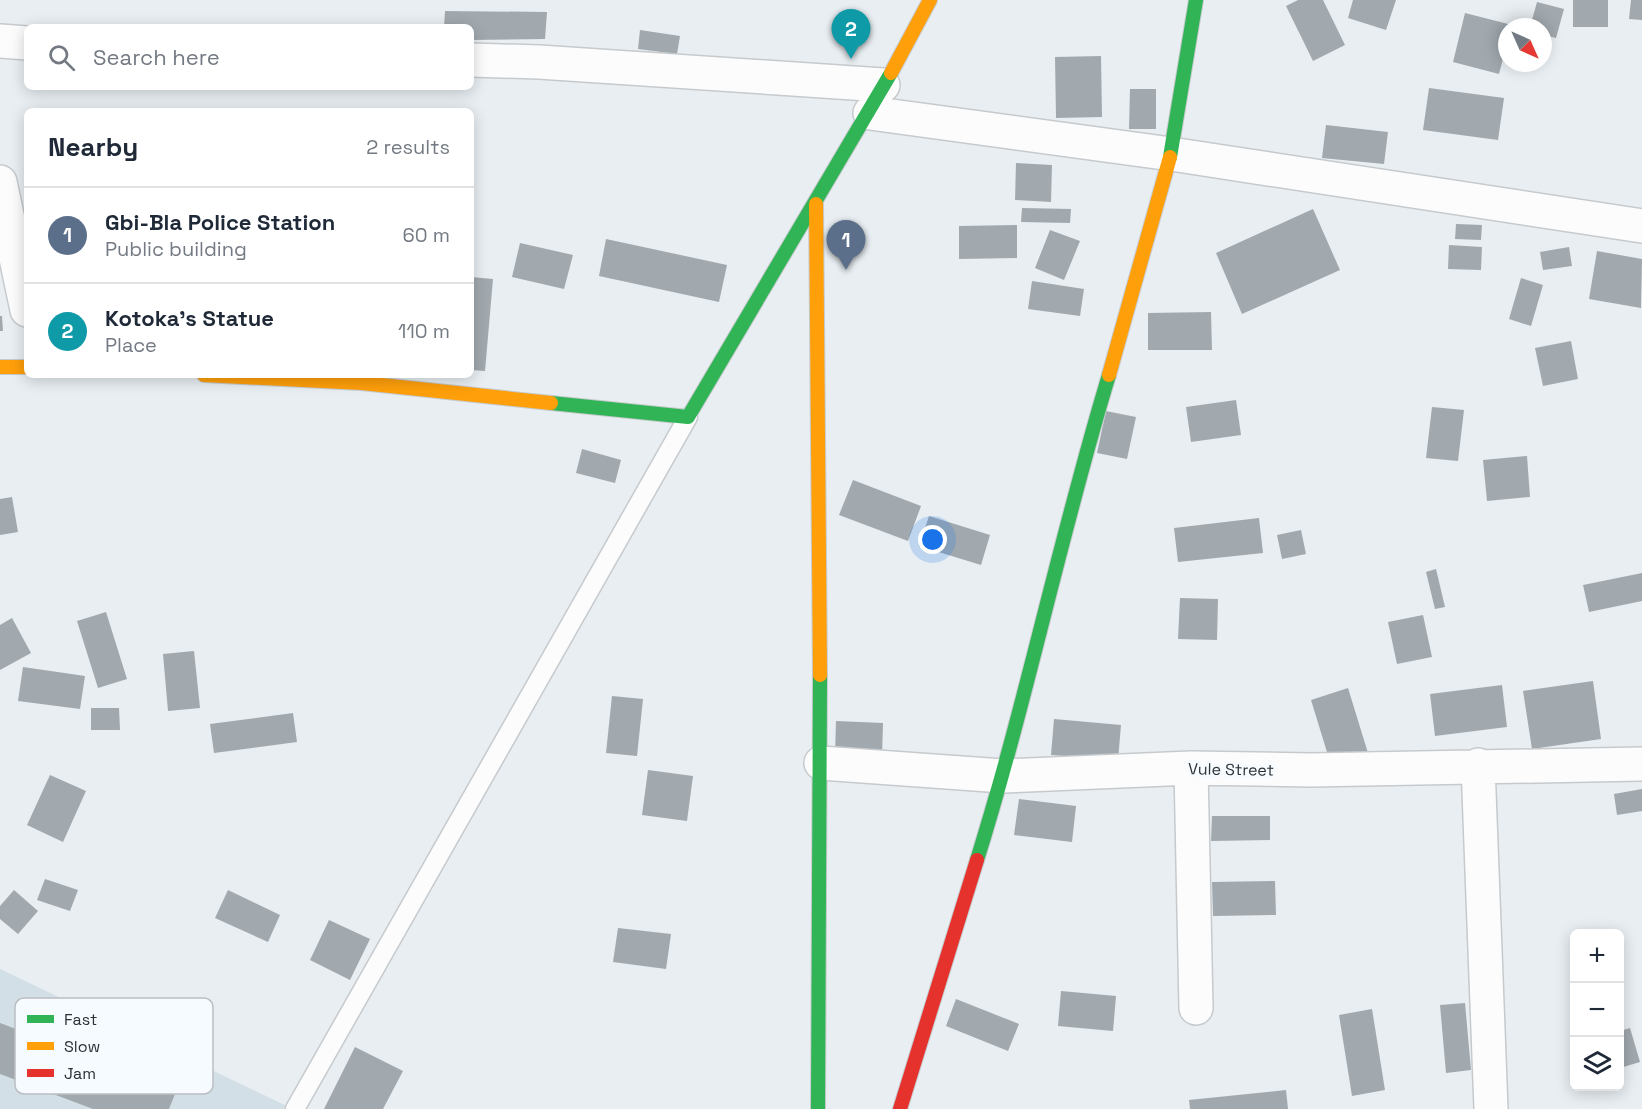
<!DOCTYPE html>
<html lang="en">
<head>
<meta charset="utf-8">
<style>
  :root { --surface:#fff; --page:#f2f2f3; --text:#1f2937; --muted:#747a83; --line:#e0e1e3; --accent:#6e7376 }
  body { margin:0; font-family:"Space Grotesk",sans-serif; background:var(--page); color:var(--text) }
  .controls { position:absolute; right:18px; bottom:18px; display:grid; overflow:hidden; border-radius:9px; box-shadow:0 3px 15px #0003 }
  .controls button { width:54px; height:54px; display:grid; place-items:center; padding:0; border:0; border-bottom:2px solid var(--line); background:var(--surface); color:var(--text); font:30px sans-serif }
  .compass { position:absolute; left:1498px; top:18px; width:54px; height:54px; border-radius:50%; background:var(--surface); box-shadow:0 3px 15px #0003; rotate:135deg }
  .you { position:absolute; left:933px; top:540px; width:21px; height:21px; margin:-15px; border:4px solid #fff; border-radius:50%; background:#1a73e8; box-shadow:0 0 0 9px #1a73e833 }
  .badge { display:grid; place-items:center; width:39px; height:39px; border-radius:50%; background:var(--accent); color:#fff; font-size:20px; font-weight:700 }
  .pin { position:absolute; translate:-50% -50px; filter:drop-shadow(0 2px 3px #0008) }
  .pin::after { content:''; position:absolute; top:32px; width:21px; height:18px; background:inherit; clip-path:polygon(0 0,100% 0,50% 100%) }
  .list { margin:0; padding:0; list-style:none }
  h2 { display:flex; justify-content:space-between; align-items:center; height:78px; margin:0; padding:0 24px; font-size:26px }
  h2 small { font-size:20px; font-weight:400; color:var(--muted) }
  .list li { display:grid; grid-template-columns:39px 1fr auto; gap:18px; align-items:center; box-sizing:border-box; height:96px; padding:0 24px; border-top:2px solid var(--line) }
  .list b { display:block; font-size:22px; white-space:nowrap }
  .list p { margin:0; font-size:20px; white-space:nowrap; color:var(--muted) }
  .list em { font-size:20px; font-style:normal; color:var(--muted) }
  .icon { flex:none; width:33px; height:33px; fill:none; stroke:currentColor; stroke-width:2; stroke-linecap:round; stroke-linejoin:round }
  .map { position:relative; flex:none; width:1642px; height:1109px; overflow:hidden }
  .search { position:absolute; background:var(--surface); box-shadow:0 3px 15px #0003; left:24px; top:24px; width:450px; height:66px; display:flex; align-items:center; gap:15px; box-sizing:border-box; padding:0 21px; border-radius:9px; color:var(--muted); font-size:22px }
  .panel { position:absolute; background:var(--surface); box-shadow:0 3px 15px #0003; left:24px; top:108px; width:450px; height:270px; border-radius:9px }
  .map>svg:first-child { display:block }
</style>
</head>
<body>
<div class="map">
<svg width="1642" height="1109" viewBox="0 0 1642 1109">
  <rect width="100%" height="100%" fill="#e8eef2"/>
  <path fill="#d3dfe6" d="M0,969L293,1109H0Z"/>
  <path fill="#a1a9af" d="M1298,0H1323L1345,45L1313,61L1286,6Z
    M1353,0H1396L1386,30L1348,18Z
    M1573,0H1608V27H1573Z
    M1631,0H1642V20L1629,19Z
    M1537,2L1564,9L1556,38L1543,35V27H1530Z
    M445,11L547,12L545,39L471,40V27H444Z
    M1465,13L1512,25L1507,27V44L1499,74L1453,62Z
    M640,30L680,36L677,54L638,49Z
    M1101,56L1102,117L1056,118L1055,57Z
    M1429,88L1504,98L1498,140L1423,130Z
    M1130,89H1156V129H1129Z
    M1326,125L1388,132L1384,164L1322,158Z
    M1016,163L1052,165L1051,202L1015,200Z
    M1022,208L1071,209L1070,223L1021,222Z
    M1313,209L1340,270L1242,314L1216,253Z
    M1456,224L1482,225L1481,240L1455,239Z
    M1017,225V258L959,259V226Z
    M1050,230L1080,241L1064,280L1035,268Z
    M606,239L727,265L719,302L599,276Z
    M520,243L573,255L564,289L512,277Z
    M1449,245L1482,247L1481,270L1448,269Z
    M1569,247L1572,266L1543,270L1540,252Z
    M1597,251L1642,259L1641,308L1589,299Z
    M471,277L493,279L485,371L471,370Z
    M1521,278L1543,285L1531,326L1509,319Z
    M1032,281L1084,289L1080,316L1028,309Z
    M1211,312L1212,350H1148V313Z
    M0,316H2L3,331H0Z
    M1571,341L1578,379L1543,386L1535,348Z
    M1236,400L1241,435L1191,442L1186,407Z
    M1432,407L1464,410L1458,461L1426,458Z
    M1106,411L1136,417L1127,459L1097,453Z
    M582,449L621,460L615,483L576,473Z
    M1527,456L1530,497L1487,501L1483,460Z
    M853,480L921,506L908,541L839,515Z
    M12,497L18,532L0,535V499Z
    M929,516L990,535L981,565L919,546Z
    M1259,518L1263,553L1178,562L1174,528Z
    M1301,530L1306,554L1282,559L1277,535Z
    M1436,569L1445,607L1435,609L1426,572Z
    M1642,573V601L1589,612L1583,585Z
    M1180,598L1218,599L1217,640L1178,639Z
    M106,612L127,679L98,688L77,621Z
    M1423,615L1432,657L1397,664L1388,622Z
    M12,618L31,653L0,670V625Z
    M194,651L200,708L168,711L163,654Z
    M23,667L85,676L80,709L18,701Z
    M1593,681L1601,739L1532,749L1523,691Z
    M1502,685L1507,727L1435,736L1430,694Z
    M1348,688L1368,753L1331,765L1311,700Z
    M612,696L643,699L637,756L606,753Z
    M91,708H119L120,730H91Z
    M293,713L297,742L214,753L210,724Z
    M1054,719L1121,725L1118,760L1051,755Z
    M836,721L883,723L882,756L835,755Z
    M648,770L693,776L687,821L642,815Z
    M50,775L86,791L63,842L27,825Z
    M1642,789V811L1617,815L1614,794Z
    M1019,799L1076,806L1072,842L1014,835Z
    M1212,816H1270V840L1211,841Z
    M45,879L78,890L70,911L37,900Z
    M1275,881L1276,915L1213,916L1212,882Z
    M14,890L38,911L18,934L0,919V906Z
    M228,890L280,915L268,942L215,918Z
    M329,920L370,939L350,980L310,960Z
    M618,928L671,934L666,969L613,962Z
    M1061,991L1116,996L1113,1031L1058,1026Z
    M956,999L1019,1024L1008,1051L946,1026Z
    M1465,1003L1471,1070L1446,1073L1440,1005Z
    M1372,1009L1385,1090L1352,1096L1339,1015Z
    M0,1023L177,1089L169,1109H93L0,1074Z
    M1630,1028L1640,1062L1620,1068V1031Z
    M355,1047L403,1071L383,1109H324Z
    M1286,1090L1288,1109H1190L1189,1100Z"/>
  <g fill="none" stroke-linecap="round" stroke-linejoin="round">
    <defs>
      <path id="lane" d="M295,1109L688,417"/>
      <path id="street" d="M0,41L27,43
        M471,60L539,62L883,85
        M870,113L1171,154L1642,226
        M0,182L27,310
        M821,763L1003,776L1191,768L1311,770L1642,764
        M1478,765L1491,1109
        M1191,768L1196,1008"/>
      <path id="fast" d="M1170,157L1196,0
        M551,403L688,417L891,73
        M977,860C1027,700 1060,536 1109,375
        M818,1109L820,675"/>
      <path id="slow" d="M891,73L930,0
        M816,204L820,675
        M0,367H27
        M204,375L362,383L551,403
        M1109,375L1170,157"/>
      <path id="jam" d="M900,1109L977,860"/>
    </defs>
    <use href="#lane" stroke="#c6cacd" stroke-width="21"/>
    <use href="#street" stroke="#c6cacd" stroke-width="36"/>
    <use href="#fast" stroke="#c6cacd" stroke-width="16"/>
    <use href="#slow" stroke="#c6cacd" stroke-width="16"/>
    <use href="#jam" stroke="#c6cacd" stroke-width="16"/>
    <use href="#lane" stroke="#fcfcfd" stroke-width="18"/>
    <use href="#street" stroke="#fcfcfd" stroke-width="33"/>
    <use href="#fast" stroke="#30b455" stroke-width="14"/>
    <use href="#slow" stroke="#ff9f0a" stroke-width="14"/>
    <use href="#jam" stroke="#e5322d" stroke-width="14"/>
  </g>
  <g text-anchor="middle" stroke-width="6" stroke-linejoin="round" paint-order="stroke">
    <g font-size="16" fill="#2d3133" stroke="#f6fbff">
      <text transform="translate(1231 769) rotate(1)" y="6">Vule Street</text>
    </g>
  </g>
  <rect x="15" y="998" width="198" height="96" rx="9" fill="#f6fbff" stroke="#babec2" stroke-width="1.5"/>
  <rect x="27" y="1015" width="27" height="8" fill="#30b455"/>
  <rect x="27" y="1042" width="27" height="8" fill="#ff9f0a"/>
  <rect x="27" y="1069" width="27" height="8" fill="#e5322d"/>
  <g font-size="16" fill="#2d3133">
    <text x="64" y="1025">Fast</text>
    <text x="64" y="1052">Slow</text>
    <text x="64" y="1079">Jam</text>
  </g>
</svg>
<div class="controls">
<button>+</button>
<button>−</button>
<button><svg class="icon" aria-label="layers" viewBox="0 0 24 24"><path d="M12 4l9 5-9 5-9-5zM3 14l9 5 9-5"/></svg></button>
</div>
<svg class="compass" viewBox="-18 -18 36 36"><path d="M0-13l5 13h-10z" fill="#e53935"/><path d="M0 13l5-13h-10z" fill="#747a83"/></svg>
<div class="you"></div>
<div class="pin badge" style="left:846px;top:270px;background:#5c6f8a">1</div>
<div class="pin badge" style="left:851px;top:59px;background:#0f9aa8">2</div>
<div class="search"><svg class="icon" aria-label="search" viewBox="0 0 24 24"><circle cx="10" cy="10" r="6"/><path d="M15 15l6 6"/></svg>Search here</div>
<section class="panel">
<h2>Nearby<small>2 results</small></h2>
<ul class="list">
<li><span class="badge" style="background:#5c6f8a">1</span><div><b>Gbi-Bla Police Station</b><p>Public building</p></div><em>60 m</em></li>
<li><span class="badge" style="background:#0f9aa8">2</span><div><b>Kotoka's Statue</b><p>Place</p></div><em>110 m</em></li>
</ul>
</section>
</div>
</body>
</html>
